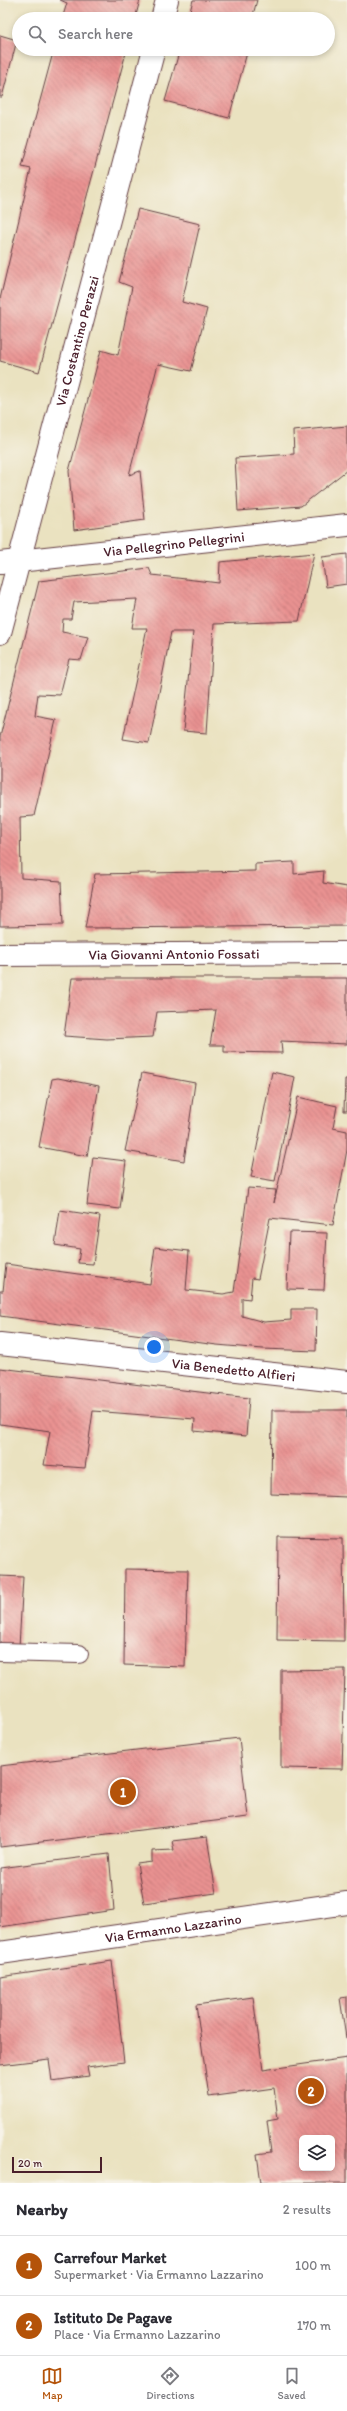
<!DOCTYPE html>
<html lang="en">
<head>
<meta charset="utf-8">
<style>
  :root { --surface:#fff; --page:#f2f2f3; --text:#2b2b33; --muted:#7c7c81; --line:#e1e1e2; --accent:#b45309 }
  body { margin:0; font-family:Itim,sans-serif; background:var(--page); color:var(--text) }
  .controls { position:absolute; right:12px; bottom:12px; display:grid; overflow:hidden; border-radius:6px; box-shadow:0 2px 6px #0003 }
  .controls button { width:36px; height:36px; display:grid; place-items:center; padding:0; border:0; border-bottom:1px solid var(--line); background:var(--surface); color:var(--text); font:20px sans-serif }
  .scale { position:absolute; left:12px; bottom:10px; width:90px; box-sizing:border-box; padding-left:4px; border:2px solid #4a1f2b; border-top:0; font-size:11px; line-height:14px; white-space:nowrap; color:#4a1f2b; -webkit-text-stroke:3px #f7f3e8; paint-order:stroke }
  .you { position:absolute; left:154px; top:1347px; width:14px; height:14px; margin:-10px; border:3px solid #fff; border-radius:50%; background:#1a73e8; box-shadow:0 0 0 6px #1a73e833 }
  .badge { display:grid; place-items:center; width:26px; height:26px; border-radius:50%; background:var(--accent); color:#fff; font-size:13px; font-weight:700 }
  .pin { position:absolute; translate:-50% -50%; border:2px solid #fff; box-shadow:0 1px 4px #0006 }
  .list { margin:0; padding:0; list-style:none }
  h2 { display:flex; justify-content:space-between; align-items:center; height:52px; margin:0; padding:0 16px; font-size:17px }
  h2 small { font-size:13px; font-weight:400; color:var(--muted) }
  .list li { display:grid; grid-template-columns:26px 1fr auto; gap:12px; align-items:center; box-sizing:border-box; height:60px; padding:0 16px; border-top:1px solid var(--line) }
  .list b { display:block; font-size:15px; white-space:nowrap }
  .list p { margin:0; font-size:13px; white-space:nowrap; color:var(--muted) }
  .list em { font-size:13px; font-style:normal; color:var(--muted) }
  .icon { flex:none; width:22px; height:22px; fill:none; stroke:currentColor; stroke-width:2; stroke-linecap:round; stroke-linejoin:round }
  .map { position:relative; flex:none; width:347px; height:2183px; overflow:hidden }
  .search { position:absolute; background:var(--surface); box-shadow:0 2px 6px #0003; left:12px; right:12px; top:12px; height:44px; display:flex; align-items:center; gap:10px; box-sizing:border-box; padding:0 14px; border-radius:22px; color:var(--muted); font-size:15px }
  .sheet { height:172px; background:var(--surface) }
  nav { display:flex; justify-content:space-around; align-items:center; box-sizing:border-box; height:56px; border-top:1px solid var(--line); background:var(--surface); font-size:11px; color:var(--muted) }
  nav a { display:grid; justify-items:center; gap:2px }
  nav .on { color:var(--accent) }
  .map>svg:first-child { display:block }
</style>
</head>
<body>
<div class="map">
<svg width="347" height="2183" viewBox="0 0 347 2183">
  <defs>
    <pattern id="building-back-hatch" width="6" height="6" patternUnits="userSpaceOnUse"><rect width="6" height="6" fill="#e99291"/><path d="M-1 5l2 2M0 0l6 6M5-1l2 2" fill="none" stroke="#bf7777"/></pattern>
  </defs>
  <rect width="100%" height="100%" fill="#f7f3e8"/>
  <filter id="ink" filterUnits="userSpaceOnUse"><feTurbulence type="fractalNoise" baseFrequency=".025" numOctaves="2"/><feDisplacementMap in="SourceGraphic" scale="8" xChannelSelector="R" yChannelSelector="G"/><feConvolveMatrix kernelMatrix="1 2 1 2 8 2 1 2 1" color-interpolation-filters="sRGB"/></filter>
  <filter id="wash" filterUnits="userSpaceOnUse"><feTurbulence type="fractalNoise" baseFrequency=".012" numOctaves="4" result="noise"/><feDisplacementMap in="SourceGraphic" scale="16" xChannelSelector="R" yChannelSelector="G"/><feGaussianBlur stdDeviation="0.9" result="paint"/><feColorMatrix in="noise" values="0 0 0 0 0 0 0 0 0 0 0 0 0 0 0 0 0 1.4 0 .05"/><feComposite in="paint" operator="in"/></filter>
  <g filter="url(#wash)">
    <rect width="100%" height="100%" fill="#eae2c0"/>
    <g id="blocks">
      <path fill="url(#building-back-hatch)" fill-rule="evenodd" d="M60,0H140L135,19H62L67,3Z
        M193,0H257L253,15L257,16L256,19H188Z
        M0,35L17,40L2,97H0Z
        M54,49H127L39,372L0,361V299L31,169L22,167Z
        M180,49H248L229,118L165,101Z
        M138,209L200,224L182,302L207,309L191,371L158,364L129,475L140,471L145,520L74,530L69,471L101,350L118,355L132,287L119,282Z
        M347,426V470L301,506L238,511L235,458L294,454L293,431Z
        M314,553L299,621L214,624L207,733L183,731L193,632H171L149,743L123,739L147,628H132L137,599L74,602L71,619H63L62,632L88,637L81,660L69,659L60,695L38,694L35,716L56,720L34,816L20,817L21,878L61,881L63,925L0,926V737L39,581L149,568L152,575L219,583L220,562Z
        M347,554V584L326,587L322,557Z
        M294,862V874L324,871L323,883L347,887V926L85,928L95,874L255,871V864Z
        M72,978H347V1044L281,1041L282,1053L224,1052V1045H210L216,1010L157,1012L153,1037L107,1039L64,1036Z
        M272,1072L295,1077L275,1181L251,1177Z
        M142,1073L195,1083L184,1161L125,1151Z
        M58,1078L99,1086L87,1156L39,1147L52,1079Z
        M345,1079H347V1111H344Z
        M298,1097L337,1106L333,1128L347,1131V1150L333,1225L270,1218L258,1279L252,1278L250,1299L242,1298V1316L264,1322L291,1320V1309H317L316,1351L263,1349L217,1345L0,1316V1291H3L6,1264L150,1284L155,1247L189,1251L186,1290L223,1294L234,1292L248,1188L276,1190L274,1203Z
        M93,1157L126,1161L120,1209L87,1205Z
        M60,1210L100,1216L93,1264L78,1263L80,1249L55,1245Z
        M289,1232L327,1233L324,1290L287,1289Z
        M0,1368L249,1398L246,1436L194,1431L195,1419L93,1411L85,1468L44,1465L50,1431L0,1424Z
        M272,1410H347V1497L271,1494Z
        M278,1537L343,1538L344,1641L277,1640Z
        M125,1569L188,1570L185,1667L124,1665Z
        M0,1576L23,1577L19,1647H0Z
        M345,1669L342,1769L281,1768V1670Z
        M239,1738L248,1817L0,1847V1766Z
        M207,1837L216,1893L144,1903L137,1864L152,1862V1851L174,1850L172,1841Z
        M109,1854L114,1910L0,1927V1868Z
        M112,1961L124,2062L87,2067L89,2076L52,2081L49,2059L0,2065V1977Z
        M253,1997L263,2070L347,2058V2183H261L257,2154L271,2152L267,2121L278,2119L274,2088L209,2097L196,2005ZM302,2138H332V2168H302Z
        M347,1997V2038H346L340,1998Z"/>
    </g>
  </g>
  <g filter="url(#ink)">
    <use href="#blocks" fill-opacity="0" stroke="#623c41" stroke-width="1"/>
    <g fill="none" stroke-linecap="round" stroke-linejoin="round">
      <defs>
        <path id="lane" d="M0,1652L79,1654"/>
        <g id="street">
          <path d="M162,19L167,0"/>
          <path id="s1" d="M0,563L347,525"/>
          <path id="s2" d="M0,633L154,49"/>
          <path id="s3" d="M0,955L347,953"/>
          <path id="s4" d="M0,1344L347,1382"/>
          <path id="s5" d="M0,1953L347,1903"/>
        </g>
      </defs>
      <use href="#lane" stroke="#623c41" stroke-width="20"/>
      <use href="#street" stroke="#623c41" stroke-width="24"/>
      <use href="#lane" stroke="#fff" stroke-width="18"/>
      <use href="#street" stroke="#fff" stroke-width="22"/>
    </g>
  </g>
  <g text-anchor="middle" stroke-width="3.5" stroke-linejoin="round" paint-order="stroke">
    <g font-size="14" fill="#4a1f2b" stroke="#f7f3e8">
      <text dy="5" stroke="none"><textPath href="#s2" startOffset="302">Via Costantino Perazzi</textPath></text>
      <text dy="5" stroke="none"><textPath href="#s1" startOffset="175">Via Pellegrino Pellegrini</textPath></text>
      <text dy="5" stroke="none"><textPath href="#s3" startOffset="174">Via Giovanni Antonio Fossati</textPath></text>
      <text dy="5" stroke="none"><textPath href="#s4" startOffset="235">Via Benedetto Alfieri</textPath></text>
      <text dy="5" stroke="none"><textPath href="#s5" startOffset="175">Via Ermanno Lazzarino</textPath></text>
    </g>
  </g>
</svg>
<div class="controls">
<button><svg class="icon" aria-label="layers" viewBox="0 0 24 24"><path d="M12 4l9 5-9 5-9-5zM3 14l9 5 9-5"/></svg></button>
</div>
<div class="scale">20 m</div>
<div class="you"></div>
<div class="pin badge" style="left:123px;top:1792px">1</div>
<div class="pin badge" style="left:311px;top:2091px">2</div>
<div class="search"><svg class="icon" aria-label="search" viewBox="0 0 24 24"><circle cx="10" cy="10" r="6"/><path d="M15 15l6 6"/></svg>Search here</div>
</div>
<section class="sheet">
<h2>Nearby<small>2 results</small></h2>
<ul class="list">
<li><span class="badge">1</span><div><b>Carrefour Market</b><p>Supermarket · Via Ermanno Lazzarino</p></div><em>100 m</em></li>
<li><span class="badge">2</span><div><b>Istituto De Pagave</b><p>Place · Via Ermanno Lazzarino</p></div><em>170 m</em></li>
</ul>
</section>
<nav>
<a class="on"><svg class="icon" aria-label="map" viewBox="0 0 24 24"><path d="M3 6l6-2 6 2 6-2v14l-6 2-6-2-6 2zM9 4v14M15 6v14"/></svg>Map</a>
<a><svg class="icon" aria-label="directions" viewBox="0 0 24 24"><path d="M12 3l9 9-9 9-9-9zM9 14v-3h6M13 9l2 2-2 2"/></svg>Directions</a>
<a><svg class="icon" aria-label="saved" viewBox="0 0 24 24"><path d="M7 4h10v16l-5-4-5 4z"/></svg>Saved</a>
</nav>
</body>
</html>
